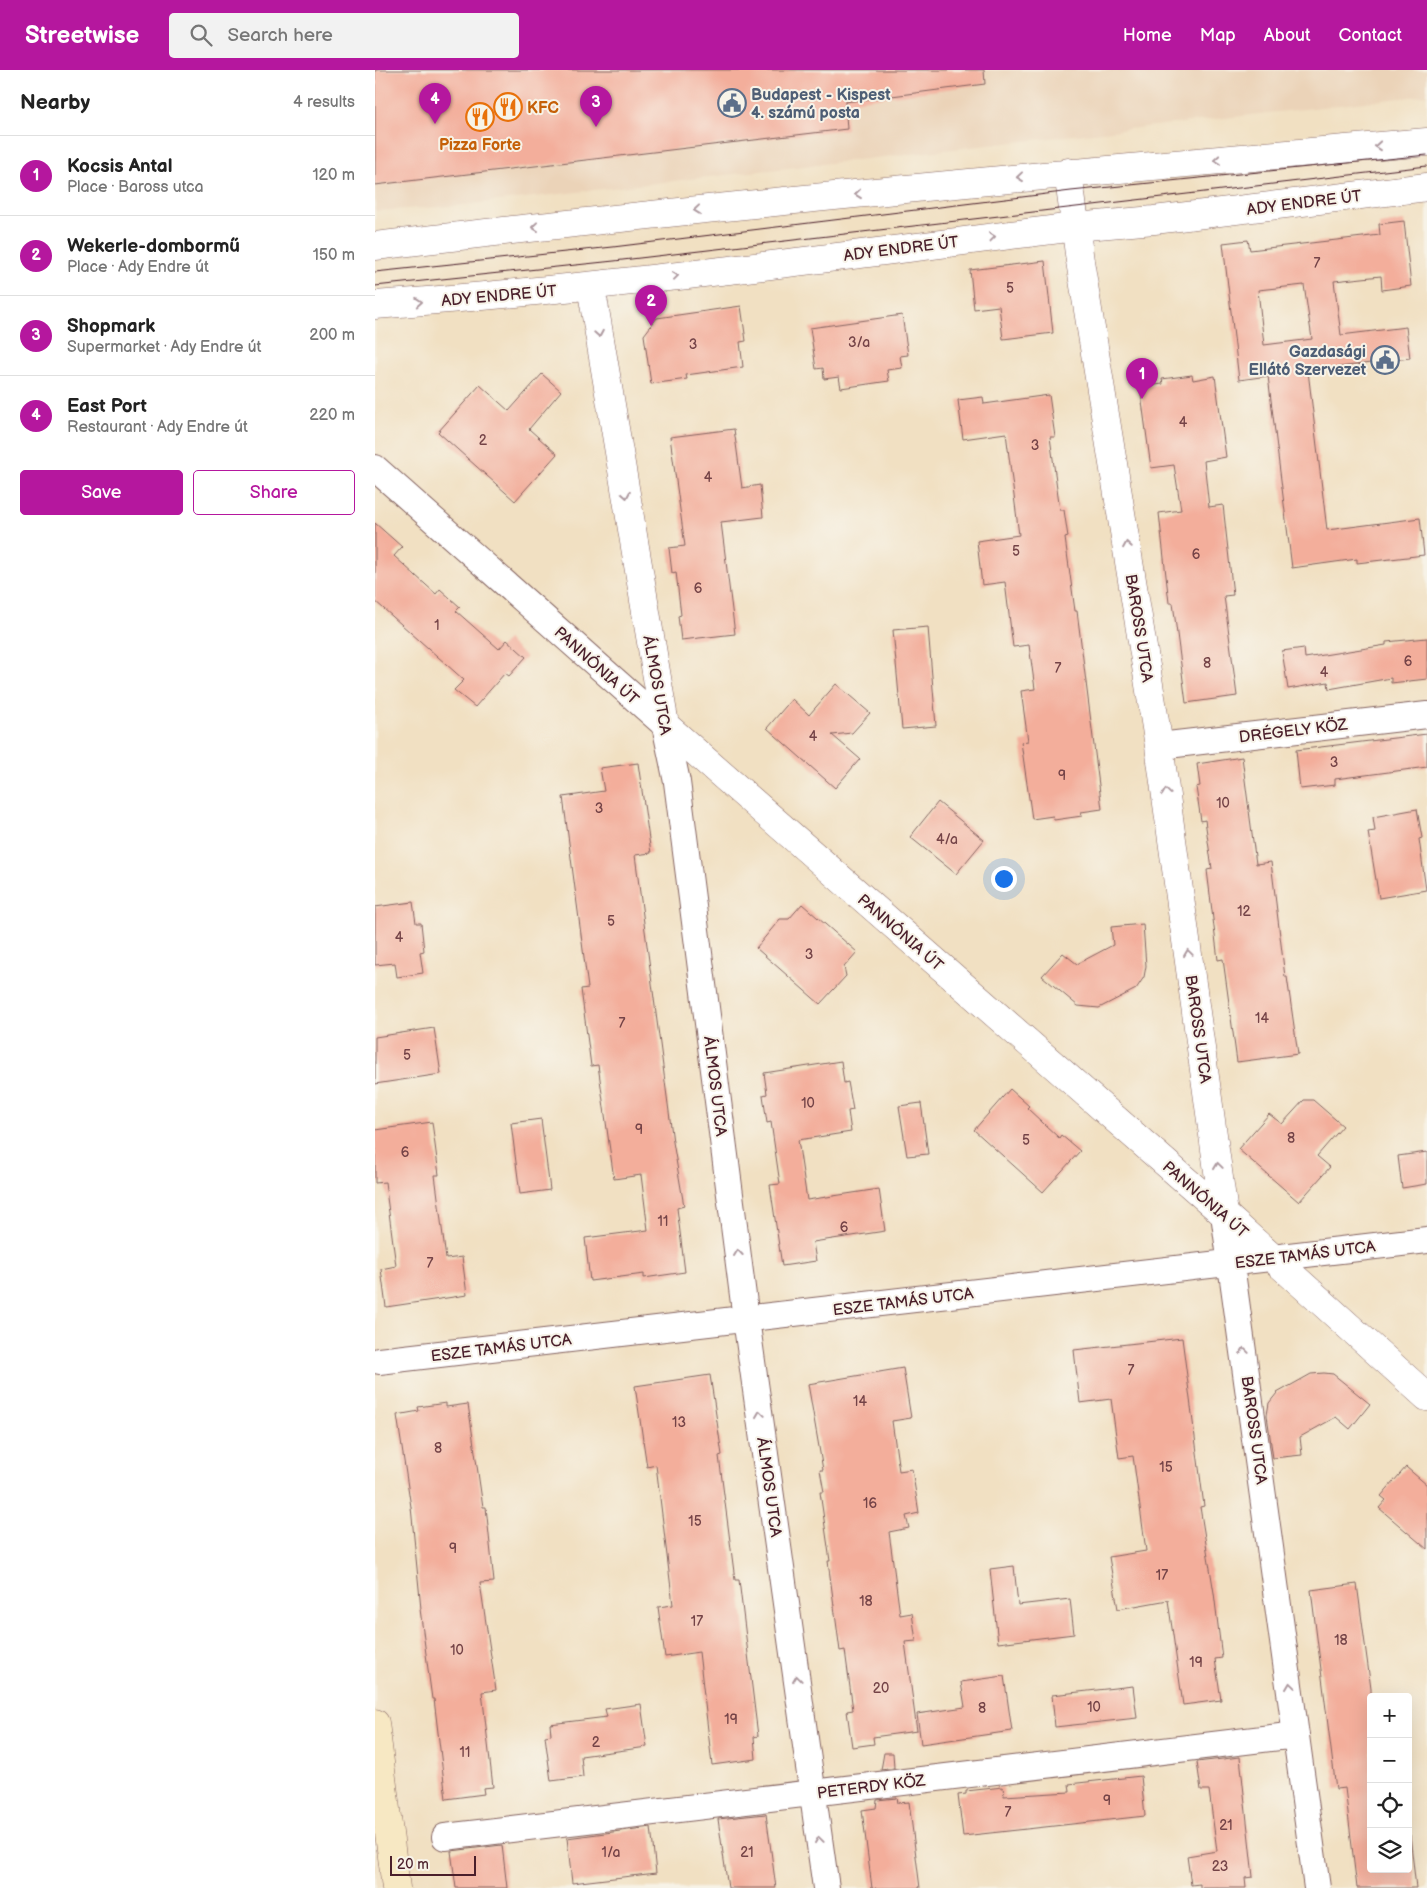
<!DOCTYPE html>
<html lang="en">
<head>
<meta charset="utf-8">
<style>
  :root { --surface:#fff; --page:#f2f2f2; --text:#222; --muted:#767676; --line:#e0e0e0; --accent:#b5179e }
  body { margin:0; font-family:"Balsamiq Sans",sans-serif; background:var(--page); color:var(--text) }
  .controls { position:absolute; right:15px; bottom:15px; display:grid; overflow:hidden; border-radius:5px; box-shadow:0 5px 20px #0002 }
  .controls button { width:45px; height:45px; display:grid; place-items:center; padding:0; border:0; border-bottom:1px solid var(--line); background:var(--surface); color:var(--text); font:25px sans-serif }
  .scale { position:absolute; left:15px; bottom:12px; width:86px; box-sizing:border-box; padding-left:5px; border:2px solid #4a1f2b; border-top:0; font-size:14px; line-height:18px; white-space:nowrap; color:#4a1f2b; -webkit-text-stroke:4px #f7f3e8; paint-order:stroke }
  .you { position:absolute; left:628px; top:808px; width:18px; height:18px; margin:-12px; border:4px solid #fff; border-radius:50%; background:#1a73e8; box-shadow:0 0 0 8px #1a73e833 }
  .badge { display:grid; place-items:center; width:32px; height:32px; border-radius:50%; background:var(--accent); color:#fff; font-size:16px; font-weight:700 }
  .pin { position:absolute; translate:-50% -41px; filter:drop-shadow(0 1px 2px #0008) }
  .pin::after { content:''; position:absolute; top:26px; width:18px; height:15px; background:inherit; clip-path:polygon(0 0,100% 0,50% 100%) }
  .list { margin:0; padding:0; list-style:none }
  h2 { display:flex; justify-content:space-between; align-items:center; height:65px; margin:0; padding:0 20px; font-size:21px }
  h2 small { font-size:16px; font-weight:400; color:var(--muted) }
  .list li { display:grid; grid-template-columns:32px 1fr auto; gap:15px; align-items:center; box-sizing:border-box; height:80px; padding:0 20px; border-top:1px solid var(--line) }
  .list b { display:block; font-size:19px; white-space:nowrap }
  .list p { margin:0; font-size:16px; white-space:nowrap; color:var(--muted) }
  .list em { font-size:16px; font-style:normal; color:var(--muted) }
  .actions { display:flex; gap:10px; padding:15px 20px }
  .actions a { flex:1; padding:11px 0; border:1px solid var(--accent); border-radius:5px; text-align:center; font-size:18px; color:var(--accent) }
  .actions .main { background:var(--accent); color:#fff }
  .icon { flex:none; width:28px; height:28px; fill:none; stroke:currentColor; stroke-width:2; stroke-linecap:round; stroke-linejoin:round }
  .map { position:relative; flex:none; width:1052px; height:1818px; overflow:hidden }
  header { display:flex; align-items:center; gap:30px; box-sizing:border-box; height:70px; padding:0 25px; background:var(--accent); color:#fff }
  header strong { font-size:24px }
  nav { display:flex; gap:28px; margin-inline-start:auto; font-size:18px }
  .search { width:350px; height:45px; background:var(--page); display:flex; align-items:center; gap:12px; box-sizing:border-box; padding:0 18px; border-radius:5px; color:var(--muted); font-size:19px }
  main { display:flex }
  aside { flex:1; background:var(--surface) }
  .map>svg:first-child { display:block }
</style>
</head>
<body>
<header>
<strong>Streetwise</strong>
<div class="search"><svg class="icon" aria-label="search" viewBox="0 0 24 24"><circle cx="10" cy="10" r="6"/><path d="M15 15l6 6"/></svg>Search here</div>
<nav><a>Home</a><a>Map</a><a>About</a><a>Contact</a></nav>
</header>
<main>
<aside>
<h2>Nearby<small>4 results</small></h2>
<ul class="list">
<li><span class="badge">1</span><div><b>Kocsis Antal</b><p>Place · Baross utca</p></div><em>120 m</em></li>
<li><span class="badge">2</span><div><b>Wekerle-dombormű</b><p>Place · Ady Endre út</p></div><em>150 m</em></li>
<li><span class="badge">3</span><div><b>Shopmark</b><p>Supermarket · Ady Endre út</p></div><em>200 m</em></li>
<li><span class="badge">4</span><div><b>East Port</b><p>Restaurant · Ady Endre út</p></div><em>220 m</em></li>
</ul>
<div class="actions"><a class="main">Save</a><a>Share</a></div>
</aside>
<div class="map">
<svg width="1052" height="1818" viewBox="0 0 1052 1818">
  <rect width="100%" height="100%" fill="#f7f3e8"/>
  <filter id="ink" filterUnits="userSpaceOnUse"><feTurbulence type="fractalNoise" baseFrequency=".02" numOctaves="2"/><feDisplacementMap in="SourceGraphic" scale="10" xChannelSelector="R" yChannelSelector="G"/><feConvolveMatrix kernelMatrix="1 2 1 2 8 2 1 2 1" color-interpolation-filters="sRGB"/></filter>
  <filter id="wash" filterUnits="userSpaceOnUse"><feTurbulence type="fractalNoise" baseFrequency=".0096" numOctaves="4" result="noise"/><feDisplacementMap in="SourceGraphic" scale="20" xChannelSelector="R" yChannelSelector="G"/><feGaussianBlur stdDeviation="1.12" result="paint"/><feColorMatrix in="noise" values="0 0 0 0 0 0 0 0 0 0 0 0 0 0 0 0 0 1.4 0 .05"/><feComposite in="paint" operator="in"/></filter>
  <g filter="url(#wash)">
    <rect width="100%" height="100%" fill="#f1e0c2"/>
    <path fill="#ebd3b8" d="M0,0H1052V25L79,136L0,141Z"/>
    <g id="blocks">
      <path fill="#f3ae9b" fill-rule="evenodd" d="M0,0H609L610,14L470,32L472,59L0,115Z
        M1029,151L1036,216L1007,220L1006,206L959,211L966,265L1031,257L1035,288L933,301L952,460L1045,448L1049,485L982,493V489L917,498L893,306L864,310L848,173L873,170L875,180L1005,165L1004,154ZM929,215L937,269L889,275L883,220Z
        M670,191L678,263L628,269L624,236L599,239L595,200Z
        M366,236L371,271L365,272L368,297L311,305L312,309L276,314L269,265L282,248Z
        M527,245L533,285L525,286L527,298L512,300L514,311L466,318L464,307L449,309L448,298L441,299L435,258Z
        M167,304L186,321L154,359L182,384L140,431L63,362L105,315L134,341Z
        M817,305L818,310L840,306L851,387L829,391L834,437L848,435L858,525L849,526L862,626L811,633L798,533H794L784,443L806,440L799,395L776,398L765,317L788,314L787,309Z
        M674,325L680,367H675L685,440H689L693,467L690,468L700,541H702L727,739L706,742L707,746L679,750L678,746L657,749L646,672L653,671L646,621L660,619L654,575L638,577L630,512L607,515L602,471L644,465L631,363L588,369L583,330L608,327L609,334Z
        M359,359L367,418L385,415L388,447L346,452L360,564L306,570L303,546L306,545L301,502L297,503L294,478L310,476L295,367Z
        M0,453L27,477L19,486L61,524L65,519L85,537L81,541L124,579L132,570L151,587L134,606L130,603L100,637L79,620L89,610L0,531Z
        M553,557L561,656L527,659L518,560Z
        M1052,568V609L1016,613V608L954,619L953,612L913,619L907,581L929,578L930,588L1011,575V572Z
        M461,614L495,643L477,663L457,665L485,689L460,718L392,658L417,629L434,645Z
        M1052,664V697L960,709V715L925,719L921,680Z
        M867,687L881,794L896,792L910,907H912L923,984L862,992L848,889L843,890L832,800L837,799L830,750L826,751L821,717L825,716L822,694Z
        M263,693L276,783L260,785L298,1072L309,1136L302,1138L310,1202L269,1208V1204L215,1211L210,1168L273,1160L266,1105L239,1109L223,995L216,996L206,919L213,918L188,727L229,721L225,698Z
        M563,732L609,770L581,804L535,767Z
        M1042,739L1047,768L1044,769L1051,820L1004,828L993,762L1000,761L998,747Z
        M38,832L41,853H46L49,881L45,882L48,903L22,907L20,893L0,895V837Z
        M427,834L482,882L469,897L471,906L445,934L381,878L405,849H414Z
        M768,854L771,896L769,907L761,919L724,938L703,936L667,906L688,883L702,894L738,875L736,857Z
        M59,958L66,1004L0,1014V967Z
        M466,991L469,1013L473,1012L478,1040L473,1041L476,1062L423,1070L432,1130L504,1119L510,1161L438,1172L441,1191L407,1196L395,1115L405,1114L396,1052L392,1053L388,1025L392,1024L389,1003Z
        M635,1019L654,1036L652,1038L684,1068L686,1065L705,1081L668,1122L599,1060Z
        M929,1030H938L968,1056L942,1086L955,1097L924,1132L863,1079L894,1044L907,1054Z
        M546,1033L553,1084L532,1086L524,1036Z
        M166,1049L175,1120L145,1124L136,1053Z
        M57,1052L64,1105H60L71,1189L87,1187L92,1225L11,1237L6,1199L21,1196L10,1112L0,1113V1060Z
        M1052,1082V1114L1027,1118L1023,1086Z
        M807,1268L829,1436L825,1437L839,1523L847,1588L840,1589L846,1630L808,1635L793,1530L743,1539L734,1487L771,1481L758,1386L744,1388L736,1329L705,1333L699,1280Z
        M528,1298L536,1348L517,1351L524,1401L537,1399L544,1443L531,1446L534,1458L514,1462L525,1545L537,1543L541,1571L530,1572L542,1661L498,1667L499,1674L477,1677L472,1641L478,1640L470,1580L465,1581L453,1491H455L445,1422H449L445,1400H448L433,1314Z
        M949,1303L958,1304L995,1334L975,1359L961,1347L925,1367L927,1385L898,1388L892,1345L894,1333L902,1323L936,1304Z
        M335,1305L347,1385L344,1386L360,1510H364L383,1666L379,1667L381,1689L337,1695L324,1582L290,1587L283,1537L298,1535L281,1395L272,1397L260,1316Z
        M71,1333V1337L93,1334L108,1437H111L119,1512L105,1513L121,1620L107,1622L118,1717L108,1718L109,1724L71,1729L59,1629H57L45,1539H46L36,1437L22,1345L44,1341L43,1337Z
        M1031,1397L1052,1415V1479L1004,1438L1011,1430L1006,1426Z
        M639,1496L643,1535L695,1529L699,1564L623,1573L615,1499Z
        M982,1514L996,1619V1799H1033L1035,1765L1041,1818H982L970,1718L961,1719L936,1520Z
        M629,1606L637,1661L546,1674L542,1644L590,1637L586,1612Z
        M758,1616L762,1648L680,1657L677,1625Z
        M266,1634L272,1677L206,1686L208,1707L176,1711L170,1666L176,1665L175,1654L232,1647L230,1639Z
        M509,1683H518L519,1698L506,1700Z
        M865,1687L878,1807L870,1808L871,1818H825V1814L816,1815L812,1786L842,1781L834,1720H826L822,1692Z
        M766,1706L770,1746L588,1766L583,1725L591,1724V1721L628,1717L629,1726L695,1722L694,1714Z
        M522,1728L523,1733L534,1732L545,1818H497L487,1740L501,1738L502,1730Z
        M391,1744L401,1818H353L343,1749Z
        M276,1757L281,1803L197,1813L192,1768Z
        M127,1775L132,1818H81L76,1781Z"/>
    </g>
  </g>
  <g filter="url(#ink)">
    <use href="#blocks" fill-opacity="0" stroke="#846360" stroke-width="1"/>
    <g fill="none" stroke-linecap="round" stroke-linejoin="round">
      <defs>
        <path id="minor" d="M0,398L290,655L302,712L371,1249L451,1818
          M784,676L1052,645
          M849,1144L942,1818
          M4,1291L1052,1170
          M70,1767L921,1665"/>
        <path id="tertiary" d="M693,102L705,191L784,676L849,1144
          M0,176C350,134 701,102 1052,72
          M216,216L290,655L849,1144L1052,1327
          M0,235C234,218 467,186 700,157L779,150L1052,117"/>
        <path id="secondary" d="M0,1653L21,1818"/>
      </defs>
      <use href="#minor" stroke="#846360" stroke-width="28"/>
      <use href="#tertiary" stroke="#846360" stroke-width="29"/>
      <use href="#secondary" stroke="#846360" stroke-width="29"/>
      <use href="#minor" stroke="#fff" stroke-width="26"/>
      <use href="#tertiary" stroke="#fff" stroke-width="28"/>
      <use href="#secondary" stroke="#f7e8c3" stroke-width="28"/>
      <path stroke="#4a1f2b" stroke-width="1" d="M0,202L238,177L696,121L1052,85
        M0,216L239,191L1052,96"/>
    </g>
    <defs><path id="oneway-chevron" d="M-2-3.5L2.5 0L-2 3.5" fill="none" stroke-width="1.6" stroke-linecap="round" stroke-linejoin="round" transform="scale(1.25)"/></defs>
    <g stroke="#ae9aa0">
      <use href="#oneway-chevron" transform="translate(1003 76) rotate(175)"/>
      <use href="#oneway-chevron" transform="translate(842 90) rotate(175)"/>
      <use href="#oneway-chevron" transform="translate(645 107) rotate(174)"/>
      <use href="#oneway-chevron" transform="translate(483 124) rotate(174)"/>
      <use href="#oneway-chevron" transform="translate(322 140) rotate(174)"/>
      <use href="#oneway-chevron" transform="translate(160 157) rotate(174)"/>
      <use href="#oneway-chevron" transform="translate(617 167) rotate(-7)"/>
      <use href="#oneway-chevron" transform="translate(300 206) rotate(-7)"/>
      <use href="#oneway-chevron" transform="translate(44 232) rotate(-4)"/>
      <use href="#oneway-chevron" transform="translate(224 264) rotate(80)"/>
      <use href="#oneway-chevron" transform="translate(251 425) rotate(80)"/>
      <use href="#oneway-chevron" transform="translate(752 475) rotate(-99)"/>
      <use href="#oneway-chevron" transform="translate(791 722) rotate(-98)"/>
      <use href="#oneway-chevron" transform="translate(813 883) rotate(-98)"/>
      <use href="#oneway-chevron" transform="translate(843 1096) rotate(-98)"/>
      <use href="#oneway-chevron" transform="translate(363 1183) rotate(-97)"/>
      <use href="#oneway-chevron" transform="translate(869 1281) rotate(-98)"/>
      <use href="#oneway-chevron" transform="translate(385 1344) rotate(-98)"/>
      <use href="#oneway-chevron" transform="translate(422 1609) rotate(-98)"/>
      <use href="#oneway-chevron" transform="translate(915 1616) rotate(-98)"/>
      <use href="#oneway-chevron" transform="translate(444 1770) rotate(-98)"/>
    </g>
  </g>
  <defs>
    <symbol id="civic-ring" viewBox="-11 -11 22 22"><circle r="9.5" fill="#f7f3e8" stroke="#5c6f8a" stroke-width="1.5"/><path d="M-.6-6.5H3V-4.5H.6V-3L4-1V1h2V6H-6V1h2V-1L-.6-3ZM-1.2 2.5V6h2.4V2.5Z" fill="#5c6f8a"/></symbol>
    <symbol id="restaurant-ring" viewBox="-11 -11 22 22"><circle r="9.5" fill="#f7f3e8" stroke="#e8710a" stroke-width="1.5"/><path d="M-5-6h1v4h1v-4h1v4h1v-4h1v5L-1.5 .5V6h-2V.5L-5-1ZM5-6V6H3V1.5H1.5Q1.5-4 5-6Z" fill="#e8710a"/></symbol>
  </defs>
  <g fill-rule="evenodd">
    <use href="#civic-ring" x="341" y="17" width="32" height="32"/>
    <use href="#restaurant-ring" x="117" y="21" width="32" height="32"/>
    <use href="#restaurant-ring" x="89" y="31" width="32" height="32"/>
    <use href="#civic-ring" x="994" y="274" width="32" height="32"/>
  </g>
  <g text-anchor="middle" stroke-width="4" stroke-linejoin="round" paint-order="stroke">
    <g font-size="14" fill="#744347">
      <text x="942" y="198">7</text>
      <text x="635" y="223">5</text>
      <text x="484" y="277">3/a</text>
      <text x="318" y="279">3</text>
      <text x="808" y="357">4</text>
      <text x="108" y="375">2</text>
      <text x="660" y="380">3</text>
      <text x="333" y="412">4</text>
      <text x="641" y="486">5</text>
      <text x="821" y="489">6</text>
      <text x="323" y="523">6</text>
      <text x="62" y="560">1</text>
      <text x="1033" y="596">6</text>
      <text x="832" y="598">8</text>
      <text x="683" y="603">7</text>
      <text x="949" y="607">4</text>
      <text x="438" y="671">4</text>
      <text x="959" y="697">3</text>
      <text x="687" y="710">9</text>
      <text x="848" y="738">10</text>
      <text x="224" y="743">3</text>
      <text x="572" y="774">4/a</text>
      <text x="869" y="846">12</text>
      <text x="236" y="856">5</text>
      <text x="24" y="872">4</text>
      <text x="434" y="889">3</text>
      <text x="887" y="953">14</text>
      <text x="247" y="958">7</text>
      <text x="32" y="990">5</text>
      <text x="433" y="1038">10</text>
      <text x="264" y="1064">9</text>
      <text x="916" y="1073">8</text>
      <text x="651" y="1075">5</text>
      <text x="30" y="1087">6</text>
      <text x="288" y="1156">11</text>
      <text x="469" y="1162">6</text>
      <text x="55" y="1198">7</text>
      <text x="756" y="1305">7</text>
      <text x="485" y="1336">14</text>
      <text x="304" y="1357">13</text>
      <text x="63" y="1383">8</text>
      <text x="791" y="1402">15</text>
      <text x="495" y="1438">16</text>
      <text x="320" y="1456">15</text>
      <text x="78" y="1483">9</text>
      <text x="787" y="1510">17</text>
      <text x="491" y="1536">18</text>
      <text x="322" y="1556">17</text>
      <text x="966" y="1575">18</text>
      <text x="82" y="1585">10</text>
      <text x="821" y="1597">19</text>
      <text x="506" y="1623">20</text>
      <text x="719" y="1642">10</text>
      <text x="607" y="1643">8</text>
      <text x="356" y="1654">19</text>
      <text x="221" y="1677">2</text>
      <text x="90" y="1687">11</text>
      <text x="732" y="1735">9</text>
      <text x="633" y="1747">7</text>
      <text x="851" y="1760">21</text>
      <text x="236" y="1787">1/a</text>
      <text x="372" y="1787">21</text>
      <text x="845" y="1801">23</text>
    </g>
    <g font-size="16" font-weight="bold" fill="#4e5e75" stroke="#f7f3e8" text-anchor="start">
      <text x="376" y="30">Budapest - Kispest<tspan x="376" dy="18">4. számú posta</tspan></text>
      <text x="991" y="287" text-anchor="end">Gazdasági<tspan x="991" dy="18">Ellátó Szervezet</tspan></text>
    </g>
    <g font-size="16" font-weight="bold" fill="#c56008" stroke="#f7f3e8" text-anchor="start">
      <text x="152" y="43">KFC</text>
      <text x="105" y="80" text-anchor="middle">Pizza Forte</text>
    </g>
    <g font-size="16" fill="#4a1f2b" stroke="#f7f3e8">
      <text transform="translate(929 132) rotate(-7)" y="6">ADY ENDRE ÚT</text>
      <text transform="translate(526 178) rotate(-7)" y="6">ADY ENDRE ÚT</text>
      <text transform="translate(124 225) rotate(-5)" y="6">ADY ENDRE ÚT</text>
      <text transform="translate(765 558) rotate(81)" y="6">BAROSS UTCA</text>
      <text transform="translate(222 595) rotate(42)" y="6">PANNÓNIA ÚT</text>
      <text transform="translate(283 615) rotate(80)" y="6">ÁLMOS UTCA</text>
      <text transform="translate(918 660) rotate(-7)" y="6">DRÉGELY KÖZ</text>
      <text transform="translate(526 862) rotate(41)" y="6">PANNÓNIA ÚT</text>
      <text transform="translate(824 959) rotate(82)" y="6">BAROSS UTCA</text>
      <text transform="translate(341 1016) rotate(83)" y="6">ÁLMOS UTCA</text>
      <text transform="translate(831 1129) rotate(41)" y="6">PANNÓNIA ÚT</text>
      <text transform="translate(930 1184) rotate(-7)" y="6">ESZE TAMÁS UTCA</text>
      <text transform="translate(528 1231) rotate(-7)" y="6">ESZE TAMÁS UTCA</text>
      <text transform="translate(126 1277) rotate(-7)" y="6">ESZE TAMÁS UTCA</text>
      <text transform="translate(880 1360) rotate(82)" y="6">BAROSS UTCA</text>
      <text transform="translate(395 1417) rotate(82)" y="6">ÁLMOS UTCA</text>
      <text transform="translate(496 1716) rotate(-7)" y="6">PETERDY KÖZ</text>
    </g>
  </g>
</svg>
<div class="controls">
<button>+</button>
<button>−</button>
<button><svg class="icon" aria-label="locate" viewBox="0 0 24 24"><circle cx="12" cy="12" r="6"/><path d="M12 2v4M12 18v4M2 12h4M18 12h4"/></svg></button>
<button><svg class="icon" aria-label="layers" viewBox="0 0 24 24"><path d="M12 4l9 5-9 5-9-5zM3 14l9 5 9-5"/></svg></button>
</div>
<div class="scale">20 m</div>
<div class="you"></div>
<div class="pin badge" style="left:767px;top:329px">1</div>
<div class="pin badge" style="left:276px;top:256px">2</div>
<div class="pin badge" style="left:221px;top:57px">3</div>
<div class="pin badge" style="left:60px;top:54px">4</div>
</div>
</main>
</body>
</html>
